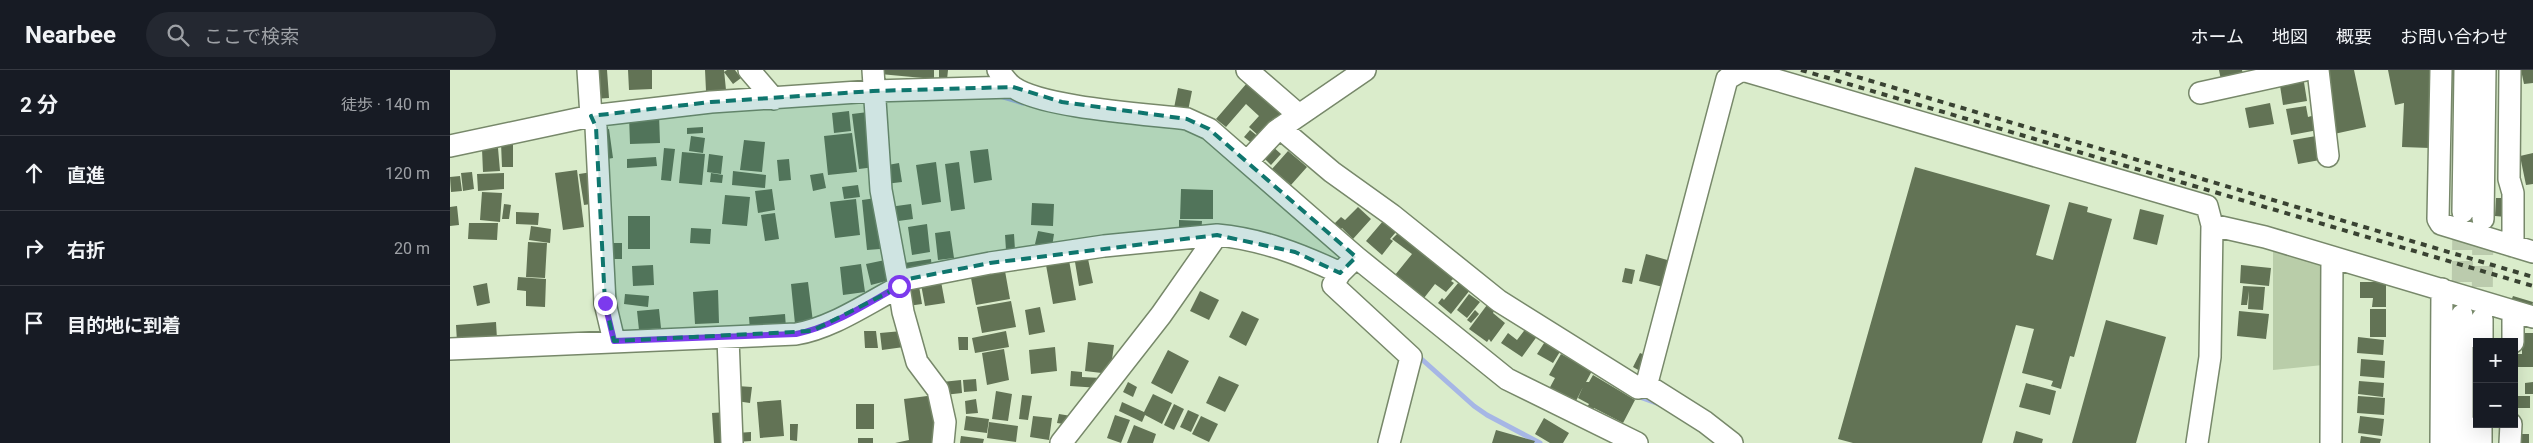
<!DOCTYPE html>
<html lang="ja">
<head>
<meta charset="utf-8">
<style>
  :root { --surface:#171b24; --page:#242831; --text:#f1f3f6; --muted:#9ea1a6; --line:#363941 }
  body { margin:0; font-family:Roboto,"Noto Sans JP",sans-serif; background:var(--page); color:var(--text) }
  .controls { position:absolute; right:15px; bottom:15px; display:grid; overflow:hidden; border-radius:0px; box-shadow:0 5px 20px #0002 }
  .controls button { width:45px; height:45px; display:grid; place-items:center; padding:0; border:0; border-bottom:1px solid var(--line); background:var(--surface); color:var(--text); font:25px sans-serif }
  .stop { position:absolute; width:15px; height:15px; margin:-11px; border:4px solid #7c3aed; border-radius:50%; background:#fff }
  .stop.end { background:#7c3aed; border-color:#fff; box-shadow:0 1px 5px #0008 }
  .list { margin:0; padding:0; list-style:none }
  h2 { display:flex; justify-content:space-between; align-items:center; height:65px; margin:0; padding:0 20px; font-size:21px }
  h2 small { font-size:16px; font-weight:400; color:var(--muted) }
  .list li { display:grid; grid-template-columns:32px 1fr auto; gap:15px; align-items:center; box-sizing:border-box; height:75px; padding:0 20px; border-top:1px solid var(--line) }
  .list b { display:block; font-size:19px; white-space:nowrap }
  .list em { font-size:16px; font-style:normal; color:var(--muted) }
  .icon { flex:none; width:28px; height:28px; fill:none; stroke:currentColor; stroke-width:2; stroke-linecap:round; stroke-linejoin:round }
  .map { position:relative; flex:none; width:2083px; height:373px; overflow:hidden }
  header { display:flex; align-items:center; gap:30px; box-sizing:border-box; height:70px; padding:0 25px; background:var(--surface); border-bottom:1px solid var(--line) }
  header strong { font-size:24px }
  nav { display:flex; gap:28px; margin-inline-start:auto; font-size:18px }
  .search { width:350px; height:45px; background:var(--page); display:flex; align-items:center; gap:12px; box-sizing:border-box; padding:0 18px; border-radius:28px; color:var(--muted); font-size:19px }
  main { display:flex }
  aside { flex:1; background:var(--surface) }
  .map>svg:first-child { display:block }
</style>
</head>
<body>
<header>
<strong>Nearbee</strong>
<div class="search"><svg class="icon" aria-label="search" viewBox="0 0 24 24"><circle cx="10" cy="10" r="6"/><path d="M15 15l6 6"/></svg>ここで検索</div>
<nav><a>ホーム</a><a>地図</a><a>概要</a><a>お問い合わせ</a></nav>
</header>
<main>
<aside>
<h2>2 分<small>徒歩 · 140 m</small></h2>
<ul class="list">
<li><svg class="icon" aria-label="ahead" viewBox="0 0 24 24"><path d="M12 20V5M6 11l6-6 6 6"/></svg><div><b>直進</b></div><em>120 m</em></li>
<li><svg class="icon" aria-label="right" viewBox="0 0 24 24"><path d="M7 20v-9h11M14 6l5 5-5 5"/></svg><div><b>右折</b></div><em>20 m</em></li>
<li><svg class="icon" aria-label="arrive" viewBox="0 0 24 24"><path d="M6 21V4h12l-3 4 3 4H6"/></svg><div><b>目的地に到着</b></div></li>
</ul>
</aside>
<div class="map">
<svg width="2083" height="373" viewBox="0 0 2083 373">
  <rect width="100%" height="100%" fill="#daeccb"/>
  <path fill="#b9cda9" d="M1823,177L1871,192L1873,295L1823,300Z"/>
  <g fill="none" stroke-linecap="round" stroke-linejoin="round">
    <path stroke="#a6b6e5" stroke-width="5" d="M550,26L573,33
      M967,285L1024,336L1037,345L1090,373
      M1184,325L1209,334"/>
  </g>
  <path fill="#627355" d="M141,0H157L159,28L143,29Z
    M178,0H202V19L179,20Z
    M255,0H274L276,20L256,21Z
    M277,0H285L291,8L283,14L274,2Z
    M431,0H484V9L430,4Z
    M489,0H498L497,10H489Z
    M1769,0H1792L1793,5L1771,10Z
    M1870,0H1904L1916,57L1884,64Z
    M1938,0H1980L1984,24L1980,78L1952,77L1954,33L1945,35Z
    M2071,0H2083V13L2074,14Z
    M1853,6L1857,31L1833,35L1829,9Z
    M797,13L832,44L811,68L799,57L809,46L796,34L776,57L766,49Z
    M728,18L742,21L738,41L724,38Z
    M1820,33L1824,54L1799,58L1795,38Z
    M1856,36L1858,47L1865,45L1868,60L1841,65L1836,39Z
    M399,41L401,61L384,63L382,43Z
    M418,42L425,97L409,99L402,44Z
    M209,44L210,73L180,74L179,46Z
    M253,57V63L237,64V58Z
    M159,59L163,88L151,90L147,61Z
    M800,60L810,68L804,75L794,67Z
    M402,63L407,102L378,105L374,66Z
    M241,66L255,68L253,83L239,81Z
    M1866,66L1870,90L1848,94L1843,70Z
    M294,70L315,72L312,102L290,100Z
    M51,73H63V97H52Z
    M821,75L831,84L821,95L812,86Z
    M48,78L50,101L33,102L32,79Z
    M214,78L225,79L221,111L211,110Z
    M538,79L542,110L524,113L520,81Z
    M838,81L857,97L841,115L822,99Z
    M232,82L255,84L252,115L229,113Z
    M2083,83V114L2076,115L2070,86Z
    M259,84L273,86L271,104L257,102Z
    M206,87L207,96L177,98V89Z
    M339,89L341,110L329,111L327,90Z
    M486,92L491,132L472,135L466,95Z
    M509,92L515,139L501,141L495,94Z
    M449,93L452,112L435,114L432,96Z
    M1465,97L1600,135L1586,185L1603,190L1619,132L1638,137L1637,142L1662,149L1624,287L1620,286L1611,319L1601,316L1603,311L1572,303L1584,259L1566,255L1532,373H1403L1388,369Z
    M127,100L134,157L113,160L105,103Z
    M283,101L316,105L315,118L282,115Z
    M22,102L24,119L13,121L11,103Z
    M142,102L147,133L134,135L129,104Z
    M54,103V119L28,121L27,104Z
    M261,103L273,105L272,113L260,112Z
    M373,103L376,118L363,121L360,105Z
    M10,106L12,121L1,122L0,107Z
    M408,115L410,127L394,129L392,117Z
    M322,119L325,140L308,143L305,121Z
    M731,119L763,120V149H730Z
    M32,122L52,123L50,152L30,150Z
    M275,125L300,127L297,156L272,154Z
    M426,128L430,179L417,180L412,130Z
    M2046,128H2058L2056,147L2045,146Z
    M406,129L410,165L385,168L380,132Z
    M582,133L604,134L603,156L581,155Z
    M54,134L61,135L59,149H52Z
    M461,134L463,149L441,152L439,137Z
    M7,136L9,155L0,156V137Z
    M908,137L921,149L903,169L892,158L889,161L883,155L891,147L895,150Z
    M1690,139L1714,145L1707,175L1683,169Z
    M66,142L89,143L88,155L66,154Z
    M325,143L329,169L315,171L311,145Z
    M178,146H200V179H178Z
    M729,150L752,151L751,164H729Z
    M933,151L946,162L940,169L943,171L932,185L916,171Z
    M19,153H48L47,170L18,169Z
    M477,154L480,182L462,185L458,157Z
    M81,156L101,159L100,173L79,170Z
    M241,158L261,159L260,174L240,173Z
    M500,161L504,188L488,190L485,163Z
    M588,161L604,164L602,177L585,174Z
    M948,163L1004,208L1001,211L1004,213L996,222L985,214L974,228L945,205L962,184L942,169Z
    M564,164L565,180H556L555,165Z
    M78,172L97,173L95,208L76,207Z
    M157,173H172V189H157Z
    M637,184L643,213L629,216L624,186Z
    M1196,184L1221,191L1213,217L1189,211Z
    M481,189L482,200L450,204L448,194Z
    M435,190L440,210L421,215L416,194Z
    M619,190L626,230L603,234L596,195Z
    M411,194L415,222L393,225L390,197Z
    M203,195L204,215L183,216L182,196Z
    M1791,195L1821,198L1819,216L1790,213Z
    M1175,198L1185,200L1182,214L1172,212Z
    M555,201L560,229L526,235L521,208Z
    M490,206L495,233L475,236L470,209Z
    M68,207L96,209L95,237L76,236V221L67,220Z
    M468,210L472,234L458,236L454,213Z
    M358,212L363,252L345,254L341,214Z
    M1009,212L1020,220L1001,244L988,233L992,228L994,230Z
    M1910,212H1936V237H1922L1923,228H1910Z
    M37,213L40,233L27,236L23,216Z
    M1793,216L1815,217L1813,240L1798,239L1799,221L1797,235H1791Z
    M268,220L269,253L245,254L243,222Z
    M750,221L769,230L759,250L740,241Z
    M175,224L199,226L198,237L174,234Z
    M1019,224L1030,232L1017,248L1007,240Z
    M2063,226L2083,232L2082,237L2061,231Z
    M561,231L566,257L532,263L527,237Z
    M1037,235L1044,241L1043,243L1055,253L1041,272L1039,269L1037,272L1019,259Z
    M590,237L595,262L579,265L575,240Z
    M209,239L211,258L189,260L187,241Z
    M1920,239H1936V267H1920Z
    M1025,240L1029,244L1021,253L1017,250Z
    M792,241L809,249L796,276L779,267Z
    M1789,241L1819,244L1816,269L1787,266Z
    M335,244L336,258L300,261L299,247Z
    M1656,250L1716,267L1686,373H1622Z
    M46,252L47,269L7,272L6,255Z
    M1077,257L1088,265L1072,287L1051,273L1058,263L1067,270Z
    M414,261H426L428,278H415Z
    M452,261L454,277L432,280L430,263Z
    M556,261L559,277L525,283L522,268Z
    M2072,263H2083V297H2068V284H2072Z
    M508,267H518V280H509Z
    M1908,267L1934,270L1933,285L1907,283Z
    M1096,270L1111,280L1103,293L1087,284Z
    M638,272L664,275L660,304L635,301Z
    M605,277L607,301L581,304L579,280Z
    M554,279L559,310L537,315L532,283Z
    M718,280L739,291L722,324L701,313Z
    M1190,283L1197,286L1190,301L1183,297Z
    M1111,284L1142,301L1136,312H1139L1143,305L1185,330L1173,353L1144,338L1142,342L1136,339L1139,334L1128,328L1133,317L1125,333L1099,319L1105,308L1099,305Z
    M1911,289L1935,291L1934,308L1910,306Z
    M621,301L632,302V307L651,308L650,318L620,316Z
    M769,306L789,315L775,342L756,333Z
    M526,309L527,321L514,322L513,310Z
    M511,310L512,323L494,325L492,312Z
    M1909,311L1934,313L1933,327L1908,324Z
    M678,312L687,317L683,327L673,322Z
    M2083,312V324H2075V313Z
    M1576,313L1606,321L1600,345L1569,337Z
    M287,316L302,317L300,333L286,331Z
    M546,321L562,324L558,351L542,349Z
    M703,324L722,333L712,354L695,345L692,352L669,341L672,332L694,342Z
    M485,325L491,373H445L459,370L454,329Z
    M572,325L582,326L578,350L569,349Z
    M1908,326L1935,328L1934,345L1907,343Z
    M2068,326H2080V338H2067Z
    M526,329L528,343L516,344L515,331Z
    M331,330L334,366L310,368L307,332Z
    M406,334H424V359H406Z
    M724,334L734,339L724,360L714,355Z
    M738,340L749,345L741,362L730,357Z
    M277,342L279,373H264L262,343Z
    M609,344L621,346L620,355L607,353Z
    M665,345L680,350L671,373L657,368Z
    M516,346L539,349L537,363L514,360Z
    M583,346L602,348L599,370L580,367Z
    M751,346L768,354L759,372L742,364Z
    M1910,346L1934,349L1932,366L1908,363Z
    M1094,348L1119,363L1113,373H1100L1085,364Z
    M539,352L568,356L566,372L537,368Z
    M340,354H348L347,371L340,370Z
    M684,355L706,364L703,373H677Z
    M1046,360L1085,371L1084,373H1042Z
    M1566,361L1593,369L1592,373H1563Z
    M301,362V371L286,372V363Z
    M2068,364H2079V373H2068Z
    M511,366L534,369L533,373H510Z
    M1911,366L1931,369L1930,373H1910Z
    M408,368H423V373H408Z"/>
  <g fill="none" stroke-linecap="round" stroke-linejoin="round">
    <path stroke="#bbcbad" stroke-width="21" stroke-dasharray="21 11" stroke-linecap="butt" d="M2012,244L2013,142
      M2032,249L2033,149"/>
    <defs>
      <path id="minor" d="M138,0L141,46L146,57L155,233L164,271
        M299,0L324,29
        M548,0C552,5 557,13 563,17C593,38 697,44 737,49L759,59L906,187L1057,309L1187,373
        M797,0L849,45
        M1868,0L1878,86
        M1991,0L1988,149L1991,154L2083,182
        M2060,0L2059,109L2063,123V176
        M1750,23L1855,0
        M830,58L882,102L942,145L1049,231L1188,318L1198,316
        M0,76L141,46L261,32L423,21L563,17
        M797,92L826,61L915,0
        M2013,142L2015,0
        M2033,149L2035,0
        M890,203L883,215L961,287L939,373
        M448,211L540,193L654,176L767,165C811,169 850,184 890,203L906,187
        M449,217L453,242L467,292L488,320L495,352L493,373
        M2012,245V373
        M278,268L282,373
        M2032,272V249
        M2063,272V241
        M0,279L346,264C382,258 416,234 449,217L431,120L423,0
        M611,373L711,245L767,165
        M1282,373L1255,352L1198,316V309L1277,9L1292,0L1757,136L1762,155
        M1747,373L1760,287L1762,155L1815,167L2083,247
        M1881,373L1882,187
        M1991,373L1992,219
        M2031,373V354
        M2060,373L2061,354"/>
    </defs>
    <use href="#minor" stroke="#77886a" stroke-width="24"/>
    <use href="#minor" stroke="#fff" stroke-width="21"/>
    <path stroke="#394232" stroke-width="4" stroke-dasharray="6 6" stroke-linecap="butt" d="M1351,0L2083,216
      M1384,0L2083,207"/>
  </g>
  <g fill="none" stroke-linecap="round" stroke-linejoin="round">
    <path stroke="#7c3aed" stroke-width="6" d="M155,233L164,271L346,264C382,257 416,234 449,216"/>
  </g>
  <path fill="#0f766e" fill-opacity="0.2" stroke="#0f766e" stroke-width="4" stroke-dasharray="10 6" stroke-linejoin="round" d="M563,17L612,32L737,49L759,59L906,187L890,203L845,182L767,165L540,193L448,211L449,217L362,261L164,271L155,233L146,57L141,46L261,32L423,21Z"/>
</svg>
<div class="controls">
<button>+</button>
<button>−</button>
</div>
<div class="stop" style="left:449px;top:216px"></div>
<div class="stop end" style="left:155px;top:233px"></div>
</div>
</main>
</body>
</html>
